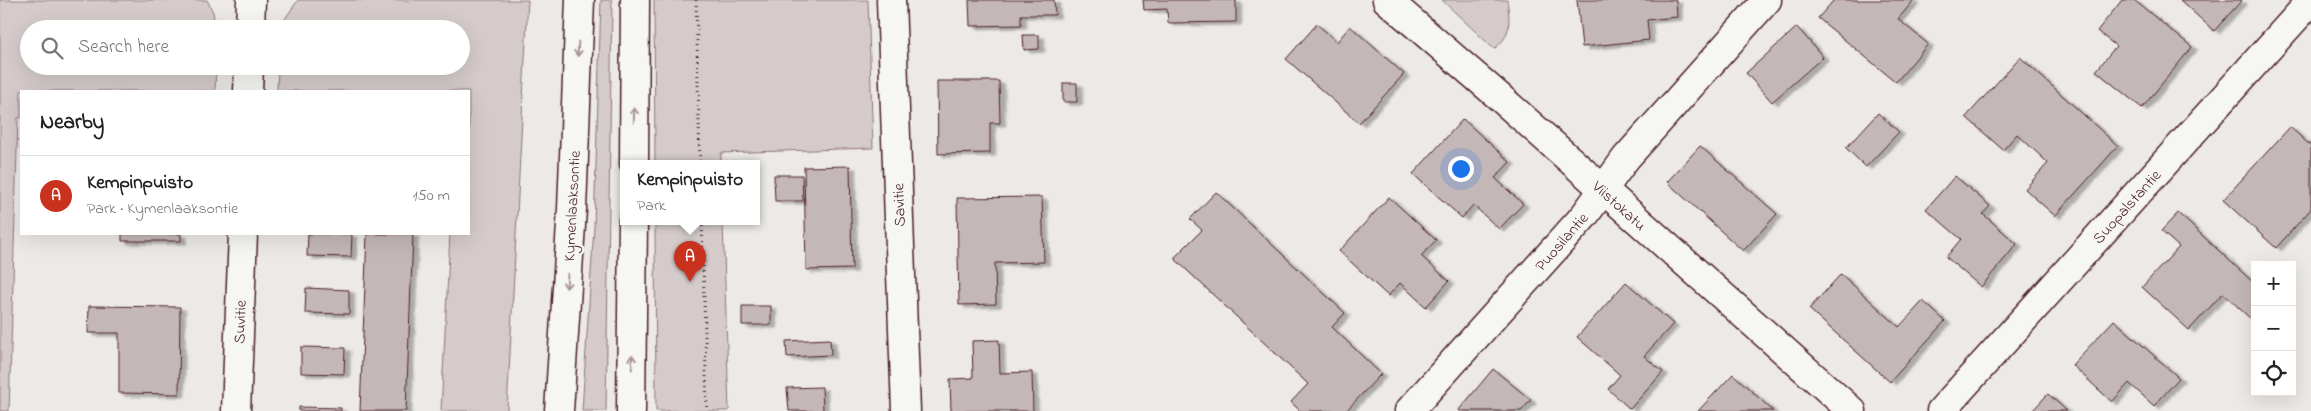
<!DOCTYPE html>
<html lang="en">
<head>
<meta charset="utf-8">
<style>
  :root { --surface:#fff; --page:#f6f6f6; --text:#222; --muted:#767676; --line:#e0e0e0; --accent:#c8321e }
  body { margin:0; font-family:"Indie Flower",sans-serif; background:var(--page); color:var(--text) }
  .controls { position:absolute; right:15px; bottom:15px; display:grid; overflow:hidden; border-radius:0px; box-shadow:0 5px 20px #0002 }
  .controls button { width:45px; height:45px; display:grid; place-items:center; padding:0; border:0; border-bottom:1px solid var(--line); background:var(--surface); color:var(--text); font:25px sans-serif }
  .you { position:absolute; left:1460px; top:168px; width:18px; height:18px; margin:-12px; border:4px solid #fff; border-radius:50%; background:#1a73e8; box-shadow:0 0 0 8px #1a73e833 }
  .badge { display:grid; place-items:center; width:32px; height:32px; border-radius:50%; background:var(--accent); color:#fff; font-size:16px; font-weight:700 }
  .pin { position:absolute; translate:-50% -41px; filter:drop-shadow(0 1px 2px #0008) }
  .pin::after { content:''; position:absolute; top:26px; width:18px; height:15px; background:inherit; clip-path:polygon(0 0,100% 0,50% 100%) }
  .popup { position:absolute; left:620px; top:160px; width:140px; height:65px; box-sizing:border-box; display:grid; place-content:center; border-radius:0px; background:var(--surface); filter:drop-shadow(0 1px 4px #0005); font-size:16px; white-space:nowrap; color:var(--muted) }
  .popup b { font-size:19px; color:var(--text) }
  .popup::after { content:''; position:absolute; left:50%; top:100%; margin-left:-10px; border:10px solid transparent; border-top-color:var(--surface) }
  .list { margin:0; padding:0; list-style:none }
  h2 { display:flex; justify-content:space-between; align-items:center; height:65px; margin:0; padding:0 20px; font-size:21px }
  h2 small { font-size:16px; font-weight:400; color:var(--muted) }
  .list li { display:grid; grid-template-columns:32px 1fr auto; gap:15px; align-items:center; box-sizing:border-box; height:80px; padding:0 20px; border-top:1px solid var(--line) }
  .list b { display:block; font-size:19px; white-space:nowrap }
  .list p { margin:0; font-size:16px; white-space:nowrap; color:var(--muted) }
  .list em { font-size:16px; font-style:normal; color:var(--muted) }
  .icon { flex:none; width:28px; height:28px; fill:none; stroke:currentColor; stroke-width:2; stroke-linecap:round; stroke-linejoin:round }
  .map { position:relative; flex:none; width:2311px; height:411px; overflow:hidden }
  .search { position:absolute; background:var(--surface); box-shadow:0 5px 20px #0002; left:20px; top:20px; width:450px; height:55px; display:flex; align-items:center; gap:12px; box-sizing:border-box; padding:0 18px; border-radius:28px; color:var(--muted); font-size:19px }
  .panel { position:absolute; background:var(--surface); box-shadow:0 5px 20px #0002; left:20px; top:90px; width:450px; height:145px; border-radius:0px }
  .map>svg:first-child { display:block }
</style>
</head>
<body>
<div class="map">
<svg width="2311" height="411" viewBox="0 0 2311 411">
  <defs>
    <filter id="shadow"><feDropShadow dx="5.5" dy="3" stdDeviation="1" flood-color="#0004"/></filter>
  </defs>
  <rect width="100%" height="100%" fill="#ece9e6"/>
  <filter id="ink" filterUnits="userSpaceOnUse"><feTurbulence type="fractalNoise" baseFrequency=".02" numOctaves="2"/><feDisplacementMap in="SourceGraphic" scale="10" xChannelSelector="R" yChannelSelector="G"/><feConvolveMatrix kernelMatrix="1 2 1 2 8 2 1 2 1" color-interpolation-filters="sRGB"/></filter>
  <g filter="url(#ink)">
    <path fill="#d4cbca" stroke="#8f757a" d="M0,0H207L213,12L216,29H29V66H216L215,91H21V118H18L9,411H0Z
      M298,0H528L507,411H441L450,234H469V91H277L278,66H461V29H278Z
      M601,0H612L606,411H582L594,227Z
      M654,0H868L873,148L721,153V163H655Z
      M1442,0H1507C1510,20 1512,36 1494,49Z
      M655,221H723L729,411H656Z"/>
    <path fill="#c4b7b7" stroke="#4a1f2b" filter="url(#shadow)" d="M969,0H1054L1055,15H1021V25L970,26Z
      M1143,0H1236V22L1168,23L1167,9L1144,10Z
      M1577,0H1676L1677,17L1647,20L1649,40L1582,47Z
      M1834,0H1914L1898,19L1928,44L1896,82L1818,18Z
      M2122,0H2134L2192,47L2142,108L2096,71L2116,46L2097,31Z
      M2180,0H2242L2214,31Z
      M1317,24L1337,42L1350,26L1404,74L1359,123L1286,59Z
      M1797,27L1823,57L1772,102L1746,73Z
      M1023,35H1039V49L1024,50Z
      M2020,57L2118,146L2055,216L2025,189L2048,163L2017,134L2003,150L1966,117Z
      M937,81H999L1000,123H990V153L938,154Z
      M1063,83H1077V102H1063Z
      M1878,113L1899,132L1866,167L1846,148Z
      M1463,119L1510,162L1495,178L1523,204L1499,229L1473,205L1462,218L1413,174Z
      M2290,127L2311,146V209L2276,248L2223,200Z
      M1700,146L1777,214L1743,251L1667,182Z
      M850,166L852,269L806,270L804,167Z
      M774,175H802L803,201H775Z
      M1955,176L1990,206L1983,214L2017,244L1981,287L1946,257L1961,239L1926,209Z
      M1216,192L1345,313L1332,327L1381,374L1346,411H1300L1291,402L1308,384L1174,258L1202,230L1190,219Z
      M1042,197L1044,262L995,263L996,304L959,305L957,198Z
      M1389,197L1436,240L1421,256L1449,281L1426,307L1400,283L1388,296L1339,251Z
      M2178,213L2255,284L2254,322L2223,293L2189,330L2142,287L2179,247L2161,231Z
      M122,234H181V241H122Z
      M308,234H352L351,257L307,256Z
      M367,234H413L406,411H360Z
      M1841,274L1899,327L1923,301L1945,321L1890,382L1809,309Z
      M1626,282L1673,324L1644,356L1663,372L1630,409L1608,389L1620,375L1577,337Z
      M306,288L349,290V314L305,313Z
      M89,306L180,307L179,394L119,393V333H88Z
      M742,306H771V325H742Z
      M2114,320L2179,378L2154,406L2129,383L2112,402L2072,365Z
      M830,339L831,355L787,357L786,341Z
      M999,340L1000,373L1032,372L1033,411H951L950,379L973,378L972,341Z
      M301,347L345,348L344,374L301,373Z
      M1493,369L1531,400L1521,411H1458Z
      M1733,374L1773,411H1698Z
      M822,387L823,411H789L787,388Z
      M2048,394L2067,411H2032Z
      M299,407L341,408V411H299Z"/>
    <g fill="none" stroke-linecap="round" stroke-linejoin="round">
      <defs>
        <path id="street" d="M891,0L906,411
          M1387,0L1496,94L1852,411
          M250,29L251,0
          M248,91L249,66
          M236,411L243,234
          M1409,411L1584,216L1626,158L1767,0
          M1941,411L2311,1"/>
        <path id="secondary" d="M634,163L635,0
          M559,411L572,209L580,0
          M631,411L633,221"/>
      </defs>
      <use href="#street" stroke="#4a1f2b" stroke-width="31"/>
      <use href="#secondary" stroke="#4a1f2b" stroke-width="31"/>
      <path stroke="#4a1f2b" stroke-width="3" stroke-dasharray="1 4" stroke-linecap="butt" d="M696,0L700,163
        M702,221L707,411"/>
      <use href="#street" stroke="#f6f6f2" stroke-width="28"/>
      <use href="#secondary" stroke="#f6f6f2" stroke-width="28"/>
    </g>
    <defs><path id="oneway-shaft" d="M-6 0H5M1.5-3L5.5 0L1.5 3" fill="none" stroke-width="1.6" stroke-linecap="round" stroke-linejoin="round" transform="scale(1.25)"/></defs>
    <g stroke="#a99598">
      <use href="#oneway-shaft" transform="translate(578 49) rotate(92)"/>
      <use href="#oneway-shaft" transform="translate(634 115) rotate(-89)"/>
      <use href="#oneway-shaft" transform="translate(567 281) rotate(94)"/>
      <use href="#oneway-shaft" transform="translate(632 362) rotate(-89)"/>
    </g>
  </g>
  <g text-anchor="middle" stroke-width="5" stroke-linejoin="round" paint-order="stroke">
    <g font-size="16" fill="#4a1f2b" stroke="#f6f6f2">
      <text transform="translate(898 205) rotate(-92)" y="6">Savitie</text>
      <text transform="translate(1620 205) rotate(42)" y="6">Viistokatu</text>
      <text transform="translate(571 206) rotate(-87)" y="6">Kymenlaaksontie</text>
      <text transform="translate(2126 206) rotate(-48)" y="6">Suopalstantie</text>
      <text transform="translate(1561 241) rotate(-49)" y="6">Puosilantie</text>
      <text transform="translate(239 322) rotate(-88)" y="6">Suvitie</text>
    </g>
  </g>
</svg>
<div class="controls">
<button>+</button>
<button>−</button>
<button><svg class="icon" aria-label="locate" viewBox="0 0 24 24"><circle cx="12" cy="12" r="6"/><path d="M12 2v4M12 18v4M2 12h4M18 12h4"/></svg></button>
</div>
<div class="you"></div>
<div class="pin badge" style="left:690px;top:282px">A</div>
<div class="popup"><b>Kempinpuisto</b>Park</div>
<div class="search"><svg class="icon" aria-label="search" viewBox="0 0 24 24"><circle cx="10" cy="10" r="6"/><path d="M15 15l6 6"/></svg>Search here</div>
<section class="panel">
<h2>Nearby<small></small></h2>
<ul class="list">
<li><span class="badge">A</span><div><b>Kempinpuisto</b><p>Park · Kymenlaaksontie</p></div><em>150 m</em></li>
</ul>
</section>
</div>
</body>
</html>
